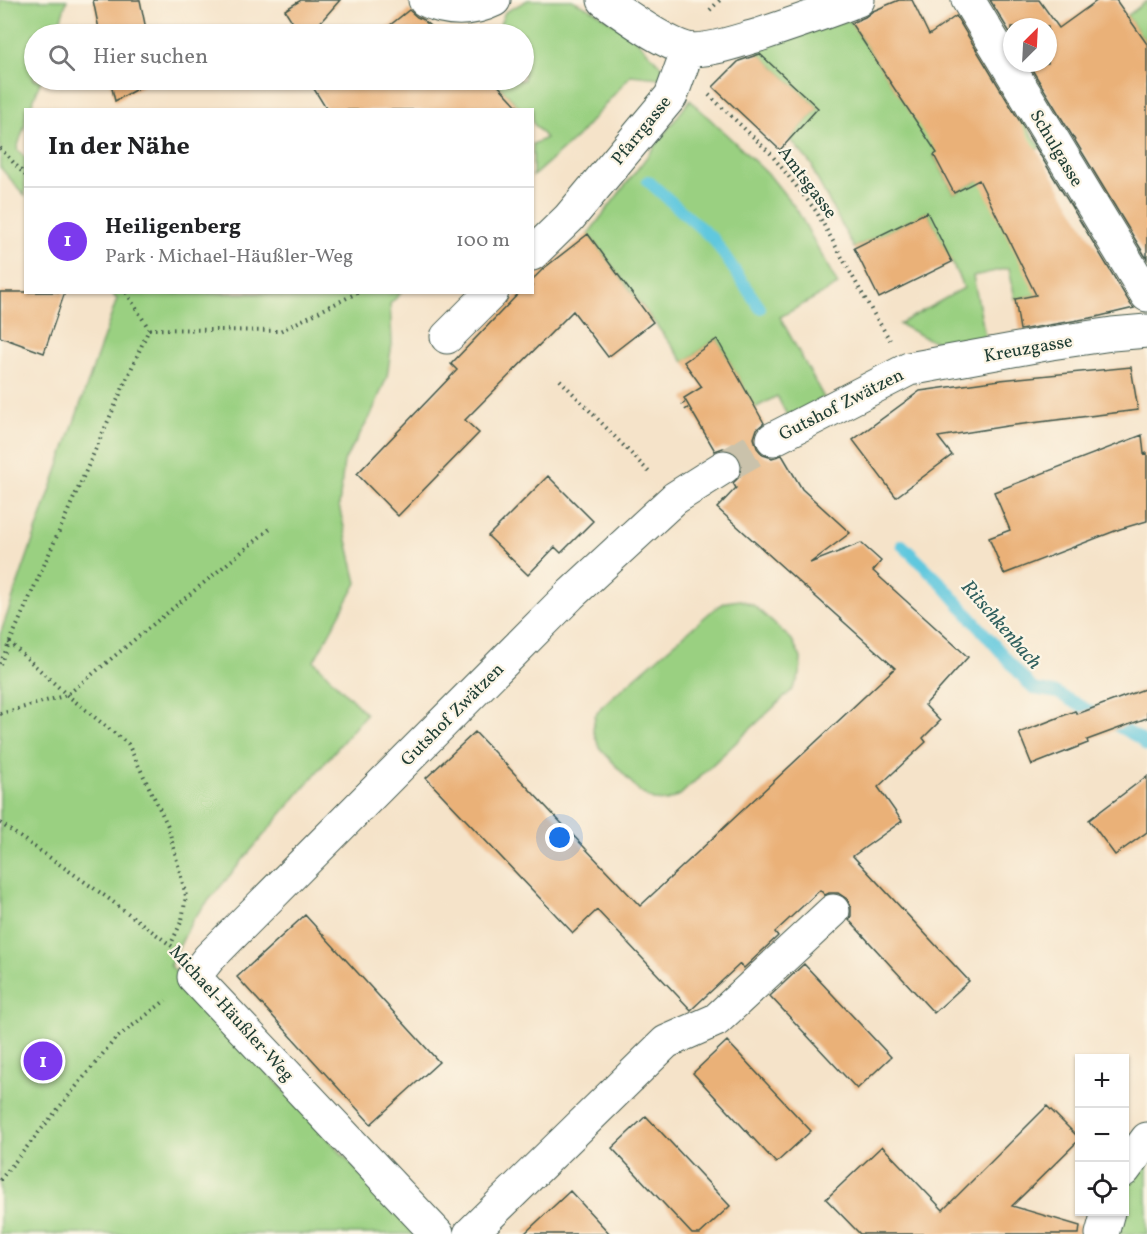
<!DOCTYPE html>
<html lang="de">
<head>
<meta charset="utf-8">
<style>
  :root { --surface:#fff; --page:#f6f6f6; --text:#202124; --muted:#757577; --line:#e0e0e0; --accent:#7c3aed }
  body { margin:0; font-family:Vollkorn,serif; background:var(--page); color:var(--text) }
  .controls { position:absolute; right:18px; bottom:18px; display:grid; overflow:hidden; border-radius:0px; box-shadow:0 2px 4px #0004 }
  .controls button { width:54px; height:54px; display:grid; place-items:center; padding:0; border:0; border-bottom:2px solid var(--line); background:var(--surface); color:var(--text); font:30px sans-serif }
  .compass { position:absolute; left:1003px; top:18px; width:54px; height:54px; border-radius:50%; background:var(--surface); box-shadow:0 2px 4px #0004; rotate:24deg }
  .you { position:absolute; left:560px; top:838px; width:21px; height:21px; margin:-15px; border:4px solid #fff; border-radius:50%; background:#1a73e8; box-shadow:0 0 0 9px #1a73e833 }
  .badge { display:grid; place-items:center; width:39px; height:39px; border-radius:50%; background:var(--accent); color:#fff; font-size:20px; font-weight:700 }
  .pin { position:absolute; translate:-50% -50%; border:3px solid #fff; box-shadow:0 2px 6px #0006 }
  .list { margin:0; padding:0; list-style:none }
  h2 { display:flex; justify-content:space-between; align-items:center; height:78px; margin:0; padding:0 24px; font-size:26px }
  h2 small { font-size:20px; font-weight:400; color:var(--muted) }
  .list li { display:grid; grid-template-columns:39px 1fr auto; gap:18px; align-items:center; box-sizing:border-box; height:108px; padding:0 24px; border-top:2px solid var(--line) }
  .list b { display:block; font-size:22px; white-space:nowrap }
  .list p { margin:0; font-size:20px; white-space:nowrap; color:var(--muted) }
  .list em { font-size:20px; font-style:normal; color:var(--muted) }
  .icon { flex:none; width:33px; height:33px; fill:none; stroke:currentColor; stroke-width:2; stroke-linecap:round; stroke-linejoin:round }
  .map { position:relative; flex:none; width:1147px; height:1234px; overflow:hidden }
  .search { position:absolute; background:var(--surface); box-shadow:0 2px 4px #0004; left:24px; top:24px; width:510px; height:66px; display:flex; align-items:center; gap:15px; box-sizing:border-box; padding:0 21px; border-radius:33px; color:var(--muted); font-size:22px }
  .panel { position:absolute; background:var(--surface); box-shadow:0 2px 4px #0004; left:24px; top:108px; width:510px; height:186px; border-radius:0px }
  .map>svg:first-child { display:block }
</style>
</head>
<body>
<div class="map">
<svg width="1147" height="1234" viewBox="0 0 1147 1234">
  <rect width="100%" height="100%" fill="#fcf5e5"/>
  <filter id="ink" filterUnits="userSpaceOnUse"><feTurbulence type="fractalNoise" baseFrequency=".0167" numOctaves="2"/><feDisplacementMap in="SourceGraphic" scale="12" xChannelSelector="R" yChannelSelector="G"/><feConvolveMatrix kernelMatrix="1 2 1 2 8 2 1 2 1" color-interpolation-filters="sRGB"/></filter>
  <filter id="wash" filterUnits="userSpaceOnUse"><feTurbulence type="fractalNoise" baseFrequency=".008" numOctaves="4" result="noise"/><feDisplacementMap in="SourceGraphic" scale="24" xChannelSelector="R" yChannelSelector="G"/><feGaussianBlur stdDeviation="1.35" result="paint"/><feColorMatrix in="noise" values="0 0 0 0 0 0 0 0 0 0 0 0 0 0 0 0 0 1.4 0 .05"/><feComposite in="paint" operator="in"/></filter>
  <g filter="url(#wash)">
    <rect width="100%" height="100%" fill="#f5e3c9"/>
    <path fill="#9ad081" stroke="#5c865a" stroke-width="1.5" d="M0,0H67L56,34H34V80H41L30,109L26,110L25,124L17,149L25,158V196L0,167Z
      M528,0H572L595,11L633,36L665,70L660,78L631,75L577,137L533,176V144L546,138L533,123L532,110L521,109L493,80H524V34H496L505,12Z
      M1147,1V44L1127,16Z
      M849,20L918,123L989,73L1041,147L1025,156H934L954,193L997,171L1043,294L1015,299L1009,268L973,276L986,341L962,345L930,340L899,324L964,288L927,212L854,248L815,175L812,165L790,139L818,108L752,47Z
      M690,100L770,176L797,210L838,285L780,317L824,398L788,417L777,396L755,408L717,339L684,362L588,234Z
      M111,293H401L390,304L392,343L387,377L370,417L344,461L339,506L357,583L314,661L366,714L193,919L170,965L415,1234H0V635L117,299Z
      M740,600L753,605L792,640L801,658L800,675L792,690L680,795L667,801L653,800L640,792L599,747L593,730L595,716L602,706L714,609L726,602Z
      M1147,1152V1234H1110L1117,1212H1124L1125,1191L1129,1179Z"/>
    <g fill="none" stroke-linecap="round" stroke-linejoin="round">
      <path stroke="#61c8de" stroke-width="12" d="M648,181L714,240L760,308
        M902,545L939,581L1033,689L1057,693L1139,738L1147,746"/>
    </g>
    <g id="blocks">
      <path fill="#eab178" d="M93,0H140L147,34H100Z
        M301,0H340L310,34H300L285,10Z
        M899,0H912L929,35L956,16L1131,305L1134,308L1096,317L1020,330L1015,299L1036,295L979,180L954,193L934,155L937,153L851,23L865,17L873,11Z
        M990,0H1039L1059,28L1098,0H1116L1147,44V259L1028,63H1048V27H1012V36Z
        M409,10L417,17L422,19L439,34H379Z
        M760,54L818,108L780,150L713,87L739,61Z
        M110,80H153L115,101Z
        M326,80H493L521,110H327L314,89Z
        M927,212L952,262L879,298L854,248Z
        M588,234L653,322L608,357L573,311L465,420L479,433L398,516L357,474L457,370L451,364L520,292H532V280L543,269Z
        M0,292H65L44,353L0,337Z
        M717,339L764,423L757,429L754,438L757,448L763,455L772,458L782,455L802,489L850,533L810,563L861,543L881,561L873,571L968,657L925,705L940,721L923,738L926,742L878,787L902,821L853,856L969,981L934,1013L849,920L851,916V907L847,899L838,893H829L825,895L820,890L775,932L778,936L744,968L740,964L691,1010L597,910L573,933L426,778L475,732L640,906L895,668L717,508L736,488L733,483L740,476L743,466L739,457L732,450L723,448L715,451L684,398L702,387L684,362Z
        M1131,367L1138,410L1007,426L938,437L952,455L896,497L853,440L920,391L1000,380Z
        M1142,435L1144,454L1147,453V521L1120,529L1004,574L989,538L1010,530L994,492Z
        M548,476L593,521L561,553L555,547L528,575L488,536Z
        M1147,688V718L1087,740L1088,743L1032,765L1019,733L1075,711L1077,714Z
        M1147,776V832L1115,855L1089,820Z
        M305,915L439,1062L371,1124L237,977Z
        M804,964L891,1057L857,1089L770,996Z
        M727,1041L811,1131L776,1163L693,1073Z
        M1047,1106L1080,1139L1012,1206L1080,1226L1079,1234H860L826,1199L882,1146L943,1210Z
        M646,1116L730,1206L700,1234H692L612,1148Z
        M570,1191L610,1234H524Z"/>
    </g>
  </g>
  <g filter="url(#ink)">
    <use href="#blocks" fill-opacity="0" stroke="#3f564a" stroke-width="1.5"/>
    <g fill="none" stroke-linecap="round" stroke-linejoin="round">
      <path stroke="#cac2ab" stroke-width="33" stroke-dasharray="33 16" stroke-linecap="butt" d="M724,467L773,439"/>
      <defs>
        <path id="minor" d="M425,0C447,11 472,11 494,0
          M604,0C626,16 662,42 687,49C706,53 740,40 759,35C792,24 825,13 858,0
          M968,0L1147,295
          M532,254L569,218L671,96L688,49
          M447,337L492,292
          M773,439L909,369L1051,343L1112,334L1147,331
          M1124,1170L1147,1139
          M437,1234L194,977L209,958L570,595L675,498L724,467
          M470,1234L666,1042L716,1020L833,911
          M1102,1234L1108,1212"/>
      </defs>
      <use href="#minor" stroke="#3f564a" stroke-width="35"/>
      <path stroke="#3f564a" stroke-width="4" stroke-dasharray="1.5 4.5" stroke-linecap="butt" d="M710,10L720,0
        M709,95L770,153L816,211L872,311L890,340
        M0,148L26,176
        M149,329L280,331L359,292
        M560,380L649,472
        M683,403L689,413
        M9,642L67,695L128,744L168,826L186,896L182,920L171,944
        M0,664L149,329L126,292
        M0,714L67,695L272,527
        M0,823L105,896L173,947
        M0,1180L115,1039L166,1000"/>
      <use href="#minor" stroke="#fff" stroke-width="33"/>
    </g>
  </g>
  <g text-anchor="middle" stroke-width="4.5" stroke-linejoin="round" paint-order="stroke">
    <g font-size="18" fill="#1f3d34" stroke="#fcf5e5">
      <text transform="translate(641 130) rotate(-51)" y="6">Pfarrgasse</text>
      <text transform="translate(1057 148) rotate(59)" y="6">Schulgasse</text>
      <text transform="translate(808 182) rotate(53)" y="6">Amtsgasse</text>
      <text transform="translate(1028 348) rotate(-10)" y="6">Kreuzgasse</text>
      <text transform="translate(841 404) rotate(-27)" y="6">Gutshof Zwätzen</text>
      <text transform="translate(452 714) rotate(-45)" y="6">Gutshof Zwätzen</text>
      <text transform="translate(232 1013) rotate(48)" y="6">Michael-Häußler-Weg</text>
    </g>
    <g font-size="20" font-style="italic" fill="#30605e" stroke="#fcf5e5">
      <text transform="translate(1002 624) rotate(49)" y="7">Ritschkenbach</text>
    </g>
  </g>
</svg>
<div class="controls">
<button>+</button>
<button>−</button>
<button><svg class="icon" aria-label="locate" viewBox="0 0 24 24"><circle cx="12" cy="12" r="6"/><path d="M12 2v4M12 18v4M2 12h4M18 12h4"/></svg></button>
</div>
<svg class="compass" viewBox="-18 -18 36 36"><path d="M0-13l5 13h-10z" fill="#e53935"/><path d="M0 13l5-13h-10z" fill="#757577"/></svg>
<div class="you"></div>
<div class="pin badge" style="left:43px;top:1061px">1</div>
<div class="search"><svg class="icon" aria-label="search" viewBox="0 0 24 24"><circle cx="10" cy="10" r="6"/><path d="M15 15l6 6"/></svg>Hier suchen</div>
<section class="panel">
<h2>In der Nähe<small></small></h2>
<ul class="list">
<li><span class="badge">1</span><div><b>Heiligenberg</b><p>Park · Michael-Häußler-Weg</p></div><em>100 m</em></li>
</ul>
</section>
</div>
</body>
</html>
